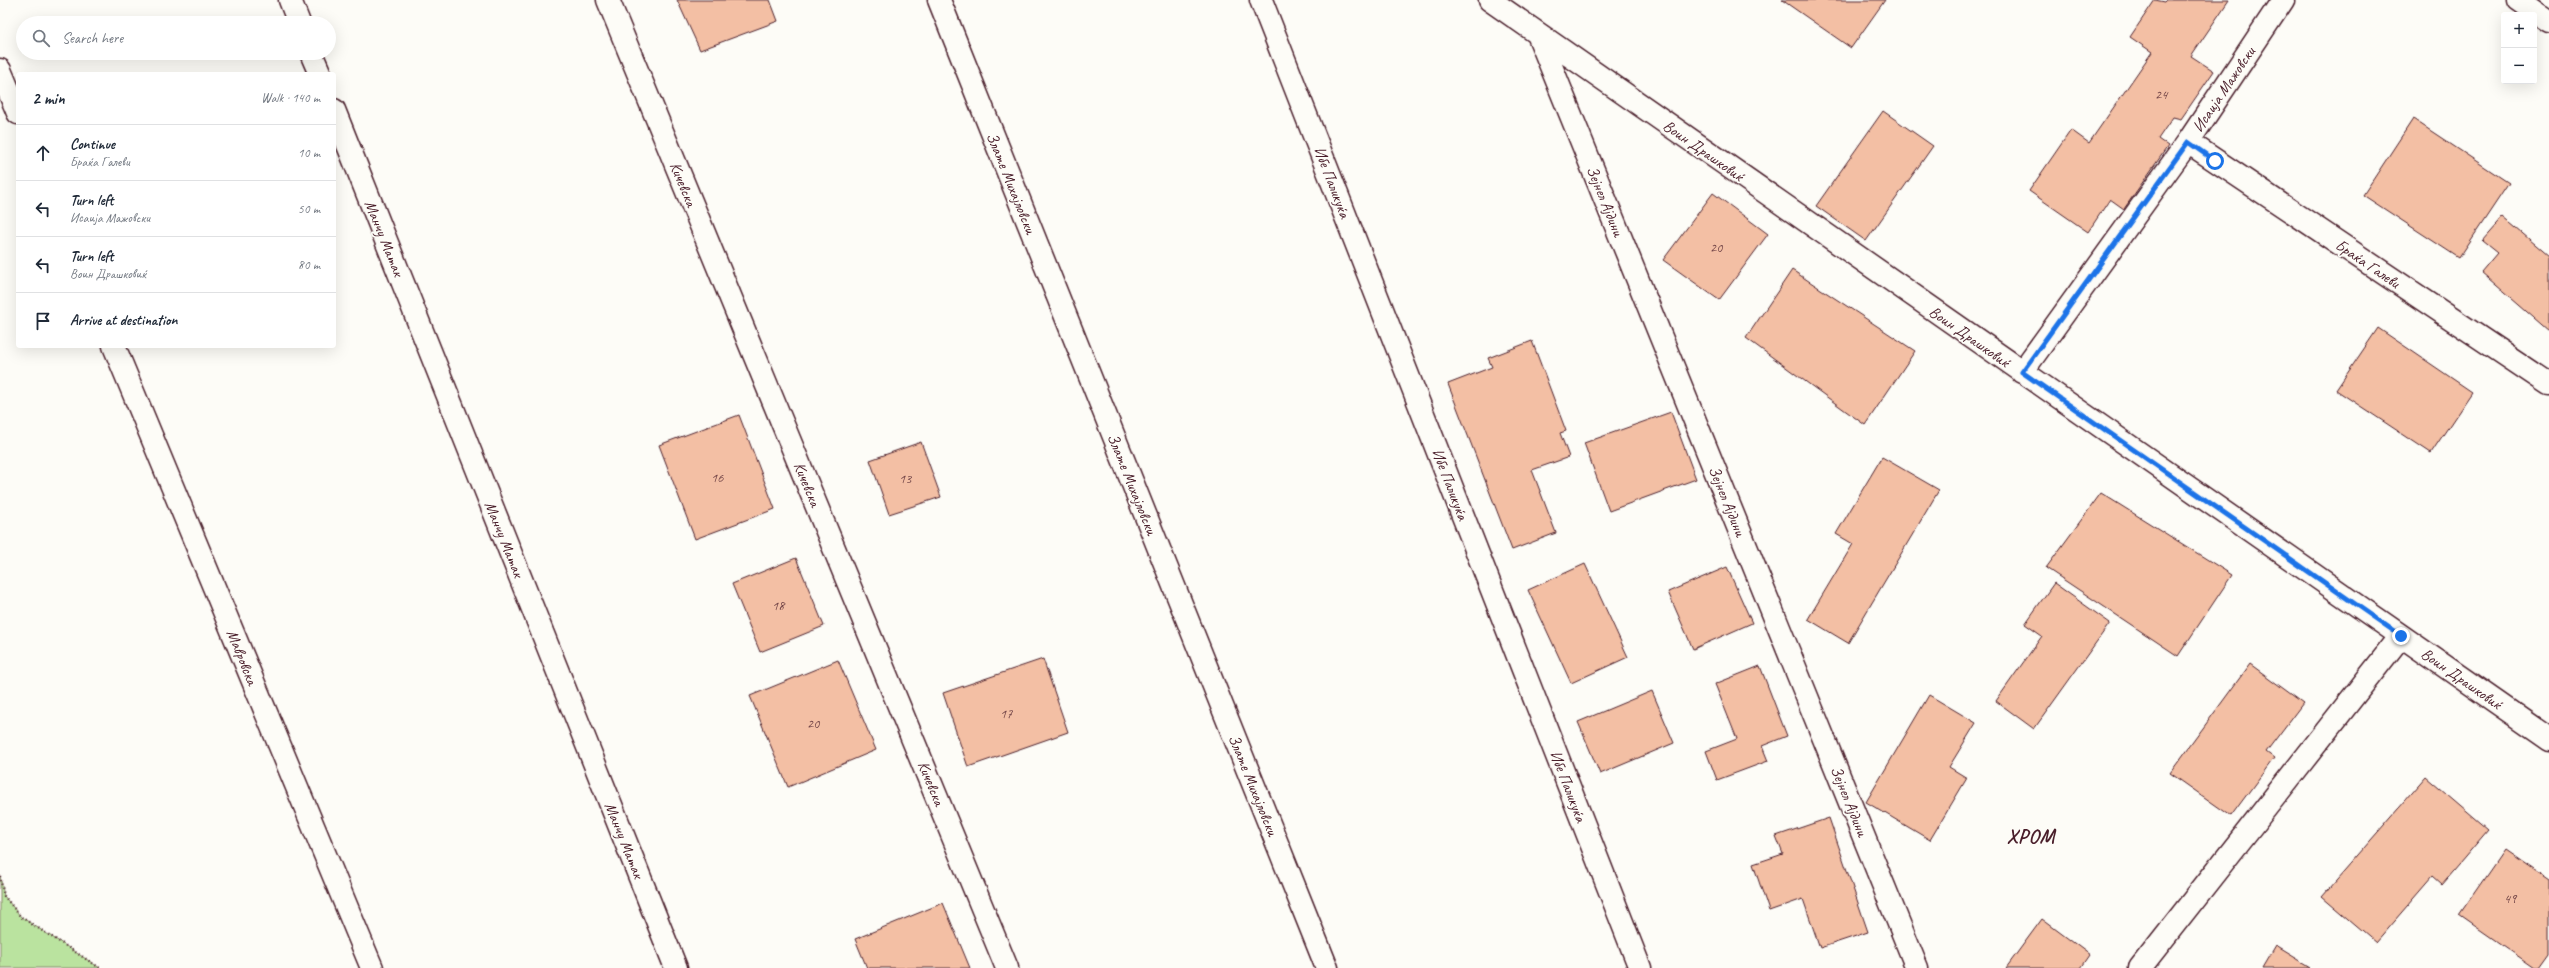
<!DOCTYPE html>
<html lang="en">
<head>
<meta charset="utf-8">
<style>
  :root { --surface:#fff; --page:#f2f2f3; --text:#1f2937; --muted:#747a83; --line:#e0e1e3 }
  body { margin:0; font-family:Caveat,sans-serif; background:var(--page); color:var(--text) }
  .controls { position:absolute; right:12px; top:12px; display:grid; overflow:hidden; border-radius:4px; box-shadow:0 4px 16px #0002 }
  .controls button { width:36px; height:36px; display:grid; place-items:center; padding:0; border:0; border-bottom:1px solid var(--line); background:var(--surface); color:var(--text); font:20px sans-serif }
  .stop { position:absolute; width:12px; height:12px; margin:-9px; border:3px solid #1a73e8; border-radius:50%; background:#fff }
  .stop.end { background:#1a73e8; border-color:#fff; box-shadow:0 1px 4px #0008 }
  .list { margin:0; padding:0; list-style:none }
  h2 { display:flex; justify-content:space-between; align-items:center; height:52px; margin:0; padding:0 16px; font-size:17px }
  h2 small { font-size:13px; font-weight:400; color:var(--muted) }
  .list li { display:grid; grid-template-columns:26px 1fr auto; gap:12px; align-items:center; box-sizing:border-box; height:56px; padding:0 16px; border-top:1px solid var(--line) }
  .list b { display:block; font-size:15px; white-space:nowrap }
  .list p { margin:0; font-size:13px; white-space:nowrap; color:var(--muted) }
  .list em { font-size:13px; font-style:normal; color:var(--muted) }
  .icon { flex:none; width:22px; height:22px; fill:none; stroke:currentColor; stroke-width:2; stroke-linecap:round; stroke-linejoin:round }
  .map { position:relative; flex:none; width:2549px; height:968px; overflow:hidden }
  .search { position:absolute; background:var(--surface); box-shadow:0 4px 16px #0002; left:16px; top:16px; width:320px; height:44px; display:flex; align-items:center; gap:10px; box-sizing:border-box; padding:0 14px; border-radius:22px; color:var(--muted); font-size:15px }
  .panel { position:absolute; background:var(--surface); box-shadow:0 4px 16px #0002; left:16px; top:72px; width:320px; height:276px; border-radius:4px }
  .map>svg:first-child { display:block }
</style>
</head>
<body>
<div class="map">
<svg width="2549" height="968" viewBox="0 0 2549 968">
  <rect width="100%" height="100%" fill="#fdfcf7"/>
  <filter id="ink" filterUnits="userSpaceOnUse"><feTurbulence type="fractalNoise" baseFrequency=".025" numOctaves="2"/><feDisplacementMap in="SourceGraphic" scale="8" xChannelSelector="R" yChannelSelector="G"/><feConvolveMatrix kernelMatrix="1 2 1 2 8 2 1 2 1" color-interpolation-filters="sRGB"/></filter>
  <g filter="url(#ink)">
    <path fill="#bae39f" stroke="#828165" d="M0,876L4,896L21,917L100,968H0Z"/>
    <path fill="#f3bfa4" stroke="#4a1f2b" d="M677,0H770L778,21L700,50Z
      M1782,0H1885L1851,48Z
      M2155,0L2165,2L2167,0H2229L2191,56L2214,71L2181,119L2173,117L2158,139L2168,146L2124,209L2110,199L2088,232L2029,191L2071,130L2089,143L2152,52L2130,37Z
      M1883,111L1933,146L1866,241L1816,206Z
      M2413,119L2509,183L2459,258L2363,195Z
      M1713,193L1768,234L1719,300L1663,260Z
      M2503,217L2549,256V331L2481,272L2497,253L2482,241Z
      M1792,270L1915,351L1865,425L1746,338Z
      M2378,328L2472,392L2431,453L2336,390Z
      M1532,341L1566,431L1560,433L1569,457L1532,470L1556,533L1512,550L1448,384L1492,367L1488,358Z
      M1671,412L1696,479L1609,511L1584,443Z
      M739,415L775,509L695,539L659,445Z
      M921,442L941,497L889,514L870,460Z
      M1882,457L1939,490L1848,643L1808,619L1853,544L1836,534Z
      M2101,493L2232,575L2178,656L2046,568Z
      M796,558L824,626L760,652L732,584Z
      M1585,564L1628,657L1571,683L1528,590Z
      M1727,567L1752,623L1693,649L1668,592Z
      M2054,583L2110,623L2034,729L1996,701L2042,636L2025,624Z
      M1043,659L1068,732L968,767L943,693Z
      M838,660L876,750L788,787L750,696Z
      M2250,664L2303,703L2266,752L2274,758L2231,816L2170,773Z
      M1760,666L1787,736L1762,746L1768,761L1717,780L1706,751L1737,739L1715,684Z
      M1652,691L1674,743L1600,774L1578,722Z
      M1929,695L1976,723L1949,767L1967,778L1930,840L1866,802Z
      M2426,777L2488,830L2442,884L2433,876L2376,942L2322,896Z
      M1829,818L1868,932L1820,948L1803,899L1769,911L1753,864L1783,854L1776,836Z
      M2504,850L2549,881V954L2539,968H2535L2459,915Z
      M943,903L970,968H867L855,939Z
      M2042,919L2090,955L2081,968H2006Z
      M2275,946L2311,968H2262Z"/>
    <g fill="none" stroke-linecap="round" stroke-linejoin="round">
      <defs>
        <path id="street" d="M290,0L299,23
          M608,0L1007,968
          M939,0L1327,968
          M1261,0L1640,968
          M1490,0L2549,739
          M2519,0L2549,21
          M1538,34L1917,968
          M311,53L320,74
          M0,70L18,113
          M334,110L676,968
          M2188,142L2549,384
          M114,346L372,968
          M2022,372L2188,142L2283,0
          M2140,968L2401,636"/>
      </defs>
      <use href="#street" stroke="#4a1f2b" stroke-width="25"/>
      <path stroke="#4a1f2b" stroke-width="2.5" stroke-dasharray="1 3" stroke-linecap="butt" d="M0,876L4,896L21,917L100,968"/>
      <use href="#street" stroke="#fdfcf7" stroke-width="22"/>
    </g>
  </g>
  <g fill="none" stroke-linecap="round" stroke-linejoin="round" filter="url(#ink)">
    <path stroke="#1a73e8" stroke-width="5" d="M2215,161L2188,142L2022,372L2401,636"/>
  </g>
  <g text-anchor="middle" stroke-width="3.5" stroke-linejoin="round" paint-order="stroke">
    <g font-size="14" fill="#744749">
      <text x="2161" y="99">24</text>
      <text x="1716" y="252">20</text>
      <text x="717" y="482">16</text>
      <text x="905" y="483">13</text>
      <text x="778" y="610">18</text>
      <text x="1006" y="718">17</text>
      <text x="813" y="728">20</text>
      <text x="2510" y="903">49</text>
    </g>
    <g font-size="16" fill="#4a1f2b" stroke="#fdfcf7">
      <text transform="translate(2223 89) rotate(-56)" y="6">Исаија Мажовски</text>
      <text transform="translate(1704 150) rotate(35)" y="6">Воин Драшковиќ</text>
      <text transform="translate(1333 182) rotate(69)" y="6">Ибе Паликуќа</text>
      <text transform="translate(1012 183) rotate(68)" y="6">Злате Михајловски</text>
      <text transform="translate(684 184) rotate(68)" y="6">Кичевска</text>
      <text transform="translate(1606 201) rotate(68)" y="6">Зејнел Ајдини</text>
      <text transform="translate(385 238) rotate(68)" y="6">Манчу Матак</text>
      <text transform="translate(2368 263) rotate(34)" y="6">Браќа Галеви</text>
      <text transform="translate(1970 336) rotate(35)" y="6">Воин Драшковиќ</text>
      <text transform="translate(808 484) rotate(68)" y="6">Кичевска</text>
      <text transform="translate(1133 484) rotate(68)" y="6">Злате Михајловски</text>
      <text transform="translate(1451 484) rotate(69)" y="6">Ибе Паликуќа</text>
      <text transform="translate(1728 501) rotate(68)" y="6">Зејнел Ајдини</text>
      <text transform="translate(505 539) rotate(68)" y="6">Манчу Матак</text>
      <text transform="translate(243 657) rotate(68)" y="6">Мавровска</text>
      <text transform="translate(2462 678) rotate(35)" y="6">Воин Драшковиќ</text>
      <text transform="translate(932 783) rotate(68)" y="6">Кичевска</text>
      <text transform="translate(1254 785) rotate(68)" y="6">Злате Михајловски</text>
      <text transform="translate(1569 786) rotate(69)" y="6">Ибе Паликуќа</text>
      <text transform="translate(1850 801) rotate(68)" y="6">Зејнел Ајдини</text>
      <text transform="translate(625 840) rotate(68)" y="6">Манчу Матак</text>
    </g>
    <g font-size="20" font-weight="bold" letter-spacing="1" fill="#4a1f2b" stroke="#fdfcf7">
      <text x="2031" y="843">ХРОМ</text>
    </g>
  </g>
</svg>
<div class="controls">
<button>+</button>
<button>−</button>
</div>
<div class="stop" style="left:2215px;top:161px"></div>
<div class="stop end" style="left:2401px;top:636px"></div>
<div class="search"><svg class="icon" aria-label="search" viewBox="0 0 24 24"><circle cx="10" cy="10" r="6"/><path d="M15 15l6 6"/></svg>Search here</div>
<section class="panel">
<h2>2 min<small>Walk · 140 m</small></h2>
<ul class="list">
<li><svg class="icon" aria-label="ahead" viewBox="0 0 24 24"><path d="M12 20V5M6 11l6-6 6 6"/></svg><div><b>Continue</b><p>Браќа Галеви</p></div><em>10 m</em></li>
<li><svg class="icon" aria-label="left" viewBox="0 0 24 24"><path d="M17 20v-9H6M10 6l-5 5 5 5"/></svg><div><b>Turn left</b><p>Исаија Мажовски</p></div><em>50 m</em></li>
<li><svg class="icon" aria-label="left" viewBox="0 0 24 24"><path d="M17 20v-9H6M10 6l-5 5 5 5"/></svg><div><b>Turn left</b><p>Воин Драшковиќ</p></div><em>80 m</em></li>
<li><svg class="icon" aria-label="arrive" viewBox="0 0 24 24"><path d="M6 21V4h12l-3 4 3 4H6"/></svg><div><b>Arrive at destination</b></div></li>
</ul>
</section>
</div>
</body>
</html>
